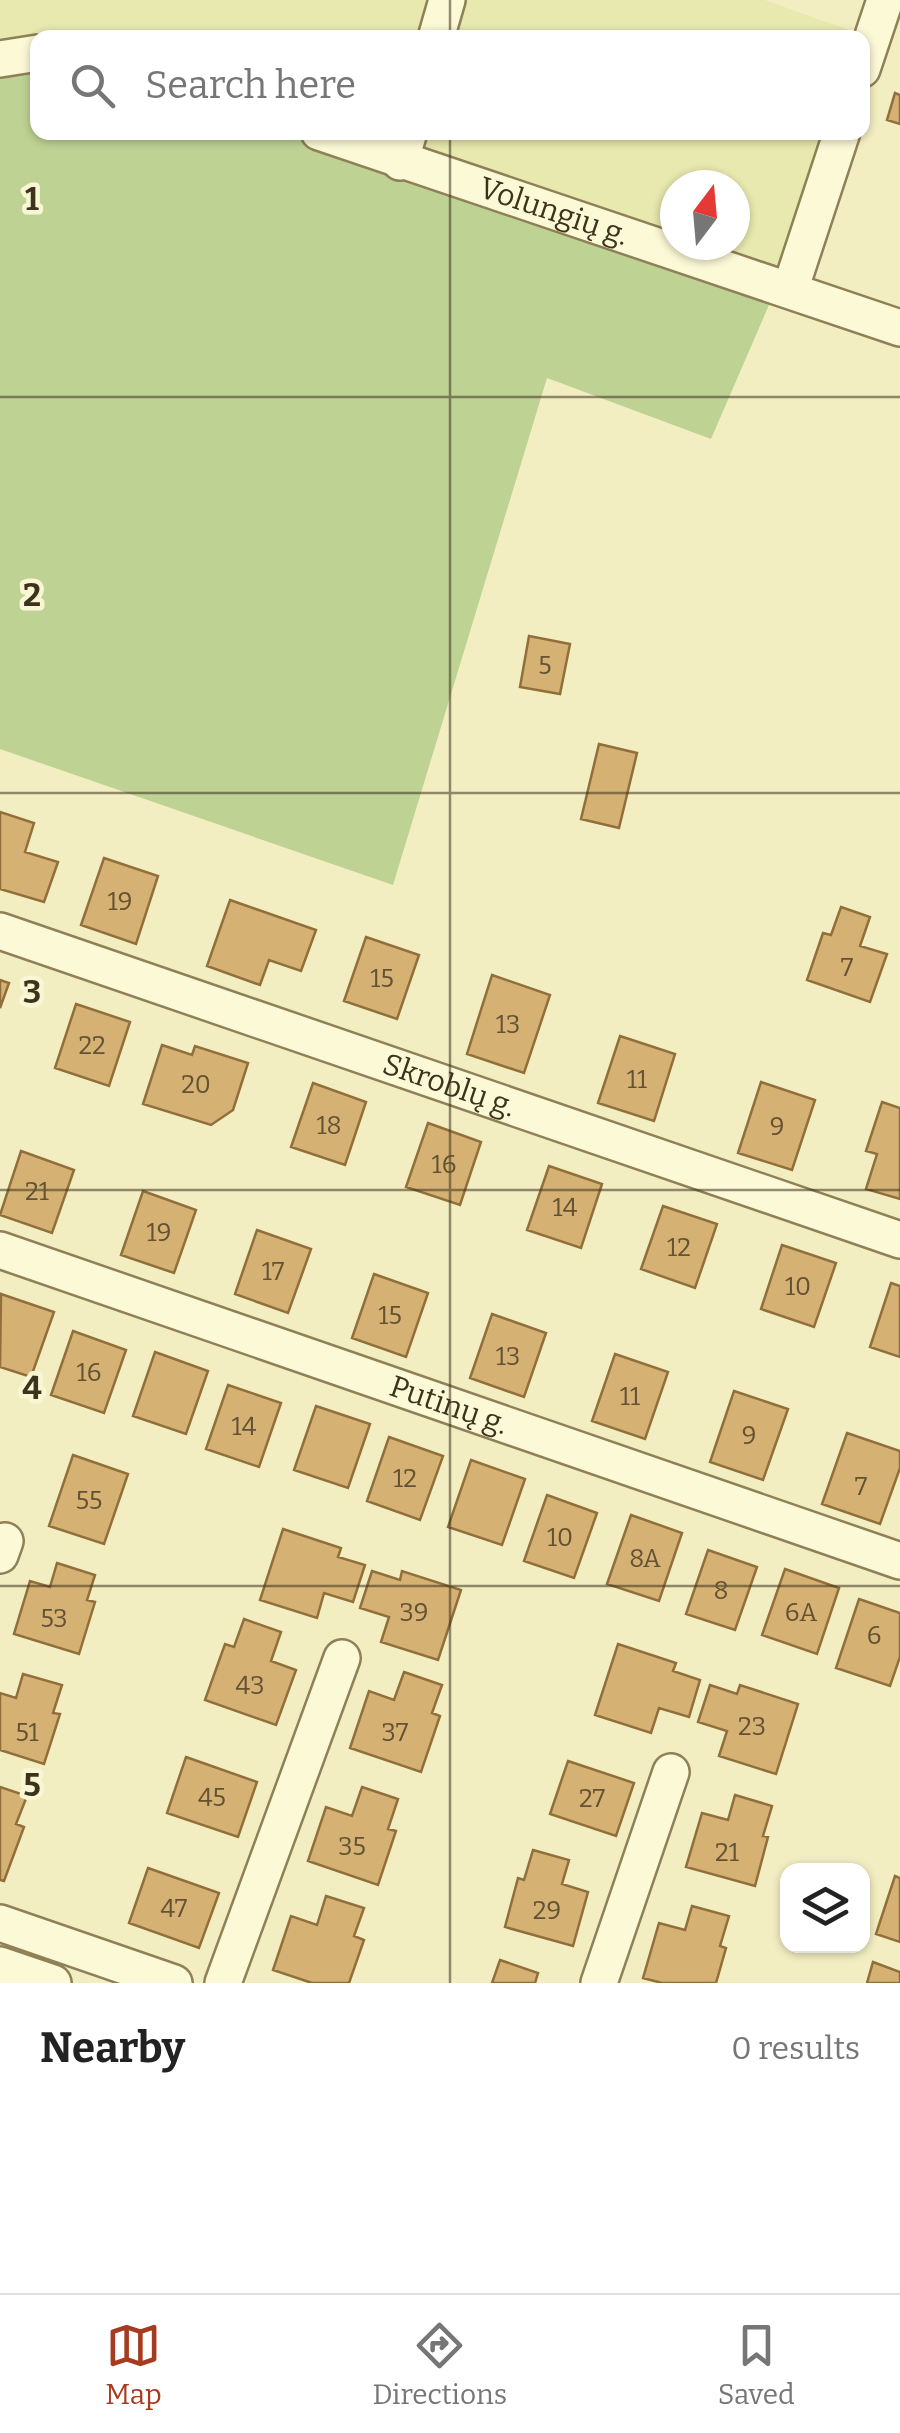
<!DOCTYPE html>
<html lang="en">
<head>
<meta charset="utf-8">
<style>
  :root { --surface:#fff; --page:#f6f6f6; --text:#222; --muted:#767676; --line:#e0e0e0; --accent:#a53b20 }
  body { margin:0; font-family:Bitter,serif; background:var(--page); color:var(--text) }
  .controls { position:absolute; right:30px; bottom:30px; display:grid; overflow:hidden; border-radius:20px; box-shadow:0 2px 8px #0004 }
  .controls button { width:90px; height:90px; display:grid; place-items:center; padding:0; border:0; border-bottom:2px solid var(--line); background:var(--surface); color:var(--text); font:50px sans-serif }
  .compass { position:absolute; left:660px; top:170px; width:90px; height:90px; border-radius:50%; background:var(--surface); box-shadow:0 2px 8px #0004; rotate:16deg }
  .list { margin:0; padding:0; list-style:none }
  h2 { display:flex; justify-content:space-between; align-items:center; height:130px; margin:0; padding:0 40px; font-size:42px }
  h2 small { font-size:32px; font-weight:400; color:var(--muted) }
  .icon { flex:none; width:55px; height:55px; fill:none; stroke:currentColor; stroke-width:2; stroke-linecap:round; stroke-linejoin:round }
  .map { position:relative; flex:none; width:900px; height:1983px; overflow:hidden }
  .search { position:absolute; background:var(--surface); box-shadow:0 2px 8px #0004; left:30px; right:30px; top:30px; height:110px; display:flex; align-items:center; gap:25px; box-sizing:border-box; padding:0 35px; border-radius:20px; color:var(--muted); font-size:38px }
  .sheet { height:310px; background:var(--surface) }
  nav { display:flex; justify-content:space-around; align-items:center; box-sizing:border-box; height:140px; border-top:2px solid var(--line); background:var(--surface); font-size:28px; color:var(--muted) }
  nav a { display:grid; justify-items:center; gap:5px }
  nav .on { color:var(--accent) }
  .map>svg:first-child { display:block }
</style>
</head>
<body>
<div class="map">
<svg width="900" height="1983" viewBox="0 0 900 1983">
  <rect width="100%" height="100%" fill="#f3eec2"/>
  <path fill="#e7e9ae" d="M0,0H765L854,32L852,38L34,37L0,45Z
    M365,133H823L782,269L709,245H735V185H675V234Z"/>
  <path fill="#bed294" d="M37,66L38,132L284,133L772,298L711,439L547,378L393,885L0,749V70Z"/>
  <path fill="#d5b174" stroke="#916f3a" stroke-width="2.5" d="M895,93L900,95V124L887,120Z
    M529,636L570,644L560,694L520,687Z
    M599,744L637,753L619,828L581,819Z
    M0,812L34,823L25,852L58,862L44,902L0,889Z
    M104,858L158,876L136,944L81,925Z
    M230,900L316,930L301,971L269,960L260,985L207,966Z
    M841,907L870,917L860,946L887,954L870,1002L807,980L823,933L831,935Z
    M366,937L419,955L397,1019L344,1001Z
    M492,975L550,995L524,1073L467,1054Z
    M0,980L9,983L0,1008Z
    M76,1004L130,1022L109,1086L55,1068Z
    M620,1036L675,1054L654,1121L598,1103Z
    M162,1045L192,1055L195,1046L248,1063L233,1110L211,1125L143,1104Z
    M761,1082L815,1100L792,1170L738,1153Z
    M313,1083L366,1102L345,1165L291,1147Z
    M882,1102L900,1108V1199L866,1189L877,1154L866,1151Z
    M428,1123L481,1142L460,1205L406,1187Z
    M21,1151L74,1170L52,1233L0,1215Z
    M549,1166L602,1184L581,1248L527,1230Z
    M143,1191L196,1210L174,1273L121,1255Z
    M663,1206L717,1224L695,1288L641,1269Z
    M257,1230L311,1249L288,1313L235,1294Z
    M782,1245L836,1263L814,1327L761,1309Z
    M374,1274L428,1293L406,1357L352,1338Z
    M891,1283L900,1286V1357L870,1347Z
    M1,1294L54,1312L31,1377L0,1367Z
    M492,1314L546,1333L524,1397L470,1378Z
    M73,1331L126,1350L104,1413L51,1395Z
    M155,1352L208,1371L186,1434L133,1416Z
    M615,1354L668,1372L645,1439L592,1421Z
    M228,1385L281,1403L259,1467L206,1449Z
    M734,1391L788,1409L763,1480L710,1462Z
    M316,1406L370,1424L348,1488L294,1470Z
    M847,1433L900,1451V1468L880,1524L822,1504Z
    M389,1437L443,1456L420,1520L367,1501Z
    M73,1455L128,1474L104,1544L49,1526Z
    M471,1460L525,1479L502,1545L448,1527Z
    M547,1495L597,1513L574,1578L524,1561Z
    M631,1515L682,1533L659,1601L607,1584Z
    M283,1529L341,1548L338,1557L365,1565L353,1602L324,1593L317,1618L260,1600Z
    M708,1550L757,1567L735,1630L686,1614Z
    M57,1563L95,1575L87,1600L95,1602L79,1654L14,1634L30,1581L50,1587Z
    M785,1569L839,1588L817,1654L762,1635Z
    M372,1571L400,1580L402,1571L461,1590L438,1660L381,1642L389,1617L360,1608Z
    M859,1599L900,1613V1657L890,1686L836,1668Z
    M244,1619L281,1632L271,1661L296,1670L276,1725L205,1700L225,1644L234,1647Z
    M618,1644L676,1663L673,1671L700,1680L689,1717L659,1708L651,1733L595,1715Z
    M404,1672L442,1685L432,1713L440,1716L421,1772L350,1748L369,1691L394,1700Z
    M23,1674L62,1685L53,1713L60,1714L44,1764L0,1750V1693L16,1698Z
    M710,1685L737,1694L740,1685L798,1704L776,1774L719,1756L727,1731L698,1722Z
    M186,1757L257,1782L238,1837L167,1813Z
    M568,1761L634,1783L616,1836L550,1814Z
    M0,1787L27,1796L16,1824L24,1827L4,1881L0,1880Z
    M362,1787L398,1799L388,1829L396,1831L378,1885L308,1861L326,1807L352,1816Z
    M735,1795L772,1806L763,1836L768,1837L755,1886L686,1867L702,1813L728,1820Z
    M533,1850L569,1860L562,1884L588,1892L573,1946L505,1927L518,1878L524,1880Z
    M148,1868L219,1893L199,1948L129,1923Z
    M895,1876L900,1878V1942L876,1934Z
    M326,1896L364,1908L354,1936L364,1940L349,1983H312L273,1970L291,1916L317,1925Z
    M692,1906L729,1916L720,1946L726,1948L716,1983H662L643,1978L659,1923L685,1930Z
    M500,1960L538,1973L535,1983H492Z
    M873,1962L900,1972V1983H867Z"/>
  <g fill="none" stroke-linecap="round" stroke-linejoin="round">
    <defs>
      <g id="minor">
        <path d="M436,38L447,0"/>
        <path d="M0,59L38,53"/>
        <path d="M862,69L885,0"/>
        <path id="s1" d="M319,132L900,328"/>
        <path d="M400,162L409,132"/>
        <path d="M790,290L842,132"/>
        <path id="s2" d="M0,931L900,1240"/>
        <path id="s3" d="M0,1250L900,1561"/>
        <path d="M0,1555L5,1541"/>
        <path d="M0,1923L174,1983"/>
        <path d="M0,1965L53,1983"/>
        <path d="M223,1983L342,1658"/>
        <path d="M599,1983L671,1772"/>
      </g>
    </defs>
    <use href="#minor" stroke="#8f8057" stroke-width="40"/>
    <use href="#minor" stroke="#fcf9d7" stroke-width="35"/>
  </g>
  <path fill="none" stroke="#3d331d" stroke-width="2.5" stroke-opacity="0.55" d="M450,0V38M450,132V1983M0,397H900M0,793H900M0,1190H900M0,1586H900"/>
  <g text-anchor="middle" stroke-width="9" stroke-linejoin="round" paint-order="stroke">
    <g font-size="25" fill="#635233">
      <text x="545" y="674">5</text>
      <text x="120" y="910">19</text>
      <text x="847" y="976">7</text>
      <text x="382" y="987">15</text>
      <text x="508" y="1033">13</text>
      <text x="92" y="1054">22</text>
      <text x="637" y="1088">11</text>
      <text x="196" y="1093">20</text>
      <text x="329" y="1134">18</text>
      <text x="777" y="1135">9</text>
      <text x="444" y="1173">16</text>
      <text x="37" y="1200">21</text>
      <text x="565" y="1216">14</text>
      <text x="159" y="1241">19</text>
      <text x="679" y="1256">12</text>
      <text x="273" y="1280">17</text>
      <text x="798" y="1295">10</text>
      <text x="390" y="1324">15</text>
      <text x="508" y="1365">13</text>
      <text x="89" y="1381">16</text>
      <text x="630" y="1405">11</text>
      <text x="244" y="1435">14</text>
      <text x="749" y="1444">9</text>
      <text x="405" y="1487">12</text>
      <text x="861" y="1495">7</text>
      <text x="89" y="1509">55</text>
      <text x="560" y="1546">10</text>
      <text x="645" y="1567">8A</text>
      <text x="721" y="1599">8</text>
      <text x="414" y="1621">39</text>
      <text x="801" y="1621">6A</text>
      <text x="54" y="1627">53</text>
      <text x="874" y="1644">6</text>
      <text x="250" y="1694">43</text>
      <text x="752" y="1735">23</text>
      <text x="27" y="1741">51</text>
      <text x="395" y="1741">37</text>
      <text x="212" y="1806">45</text>
      <text x="592" y="1807">27</text>
      <text x="352" y="1855">35</text>
      <text x="727" y="1861">21</text>
      <text x="174" y="1917">47</text>
      <text x="547" y="1919">29</text>
    </g>
    <g font-size="30" fill="#3d331d" stroke="#f9f6d3">
      <text dy="10" stroke="none"><textPath href="#s1" startOffset="248">Volungių g.</textPath></text>
      <text dy="10" stroke="none"><textPath href="#s2" startOffset="475">Skroblų g.</textPath></text>
      <text dy="10" stroke="none"><textPath href="#s3" startOffset="475">Putinų g.</textPath></text>
    </g>
  </g>
  <g font-size="32" text-anchor="middle" font-weight="bold" fill="#3d331d" stroke="#f9f6d3" stroke-width="9" stroke-linejoin="round" paint-order="stroke">
    <text x="32" y="210">1</text>
    <text x="32" y="606">2</text>
    <text x="32" y="1003">3</text>
    <text x="32" y="1399">4</text>
    <text x="32" y="1796">5</text>
  </g>
</svg>
<div class="controls">
<button><svg class="icon" aria-label="layers" viewBox="0 0 24 24"><path d="M12 4l9 5-9 5-9-5zM3 14l9 5 9-5"/></svg></button>
</div>
<svg class="compass" viewBox="-18 -18 36 36"><path d="M0-13l5 13h-10z" fill="#e53935"/><path d="M0 13l5-13h-10z" fill="#767676"/></svg>
<div class="search"><svg class="icon" aria-label="search" viewBox="0 0 24 24"><circle cx="10" cy="10" r="6"/><path d="M15 15l6 6"/></svg>Search here</div>
</div>
<section class="sheet">
<h2>Nearby<small>0 results</small></h2>
<ul class="list">
</ul>
</section>
<nav>
<a class="on"><svg class="icon" aria-label="map" viewBox="0 0 24 24"><path d="M3 6l6-2 6 2 6-2v14l-6 2-6-2-6 2zM9 4v14M15 6v14"/></svg>Map</a>
<a><svg class="icon" aria-label="directions" viewBox="0 0 24 24"><path d="M12 3l9 9-9 9-9-9zM9 14v-3h6M13 9l2 2-2 2"/></svg>Directions</a>
<a><svg class="icon" aria-label="saved" viewBox="0 0 24 24"><path d="M7 4h10v16l-5-4-5 4z"/></svg>Saved</a>
</nav>
</body>
</html>
